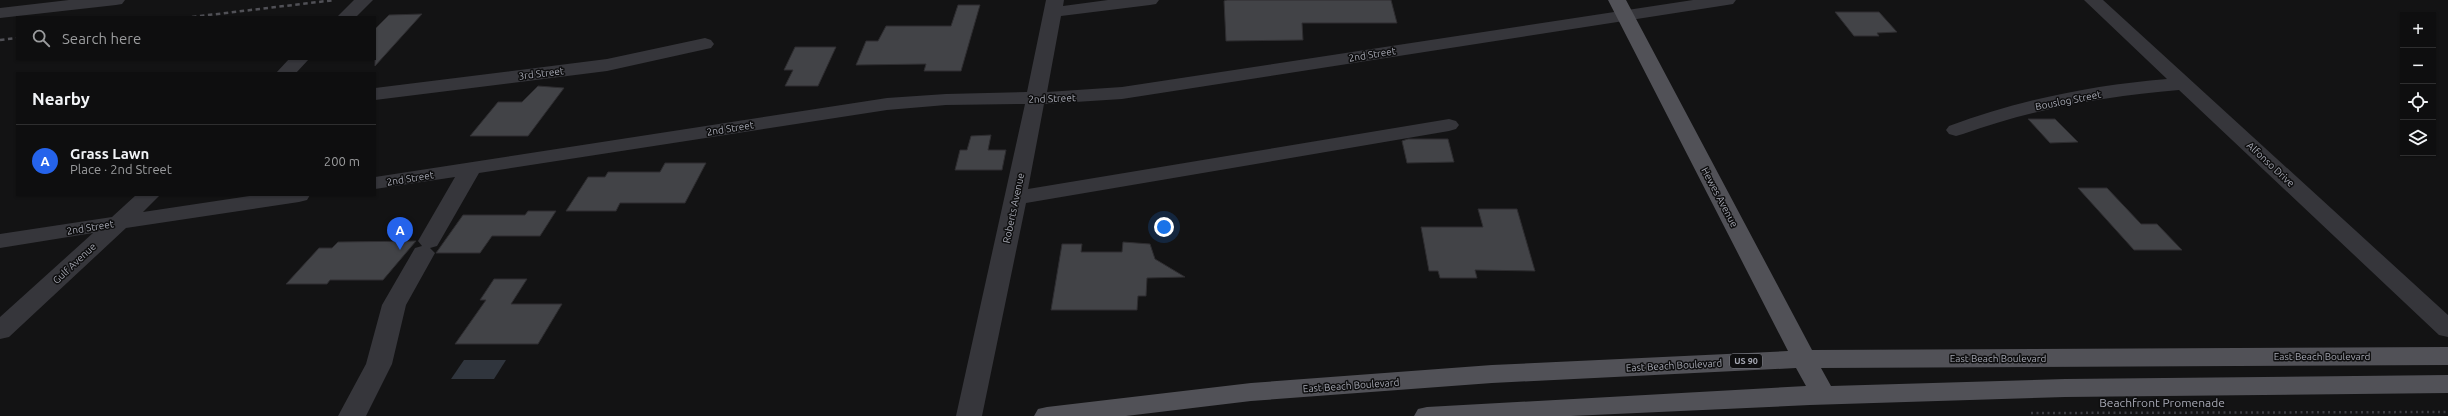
<!DOCTYPE html>
<html lang="en">
<head>
<meta charset="utf-8">
<style>
  :root { --surface:#0e0e0f; --page:#1c1c1d; --text:#f1f3f6; --muted:#9b9c9e; --line:#2e2e2f; --accent:#2563eb }
  body { margin:0; font-family:Ubuntu,sans-serif; background:var(--page); color:var(--text) }
  .controls { position:absolute; right:12px; top:12px; display:grid; overflow:hidden; border-radius:0px; box-shadow:0 1px 3px #0004 }
  .controls button { width:36px; height:36px; display:grid; place-items:center; padding:0; border:0; border-bottom:1px solid var(--line); background:var(--surface); color:var(--text); font:20px sans-serif }
  .you { position:absolute; left:1164px; top:227px; width:14px; height:14px; margin:-10px; border:3px solid #fff; border-radius:50%; background:#1a73e8; box-shadow:0 0 0 6px #1a73e833 }
  .badge { display:grid; place-items:center; width:26px; height:26px; border-radius:50%; background:var(--accent); color:#fff; font-size:13px; font-weight:700 }
  .pin { position:absolute; translate:-50% -33px; filter:drop-shadow(0 1px 2px #0008) }
  .pin::after { content:''; position:absolute; top:21px; width:14px; height:12px; background:inherit; clip-path:polygon(0 0,100% 0,50% 100%) }
  .list { margin:0; padding:0; list-style:none }
  h2 { display:flex; justify-content:space-between; align-items:center; height:52px; margin:0; padding:0 16px; font-size:17px }
  h2 small { font-size:13px; font-weight:400; color:var(--muted) }
  .list li { display:grid; grid-template-columns:26px 1fr auto; gap:12px; align-items:center; box-sizing:border-box; height:72px; padding:0 16px; border-top:1px solid var(--line) }
  .list b { display:block; font-size:15px; white-space:nowrap }
  .list p { margin:0; font-size:13px; white-space:nowrap; color:var(--muted) }
  .list em { font-size:13px; font-style:normal; color:var(--muted) }
  .icon { flex:none; width:22px; height:22px; fill:none; stroke:currentColor; stroke-width:2; stroke-linecap:round; stroke-linejoin:round }
  .map { position:relative; flex:none; width:2448px; height:416px; overflow:hidden }
  .search { position:absolute; background:var(--surface); box-shadow:0 1px 3px #0004; left:16px; top:16px; width:360px; height:44px; display:flex; align-items:center; gap:10px; box-sizing:border-box; padding:0 14px; border-radius:0px; color:var(--muted); font-size:15px }
  .panel { position:absolute; background:var(--surface); box-shadow:0 1px 3px #0004; left:16px; top:72px; width:360px; height:124px; border-radius:0px }
  .map>svg:first-child { display:block }
</style>
</head>
<body>
<div class="map">
<svg width="2448" height="416" viewBox="0 0 2448 416">
  <rect width="100%" height="100%" fill="#131314"/>
  <path fill="#30353d" d="M464,360H506L494,379H451Z"/>
  <path fill="#424347" stroke="#2e2d30" d="M1227,0H1391L1397,23H1302L1303,40L1226,41L1224,1Z
    M958,5H980L961,71H924L926,64L856,65L866,41H878L886,26H951Z
    M1835,12H1879L1897,32L1877,33L1879,36H1854Z
    M422,14L375,66V29L389,15Z
    M795,47H836L818,86H785L793,70H784Z
    M538,86L564,88L528,136H470L498,102H522Z
    M2028,119H2055L2078,142L2050,143Z
    M991,135L988,150H1006L1002,170H955L960,150H967L971,136Z
    M1408,139H1448L1454,162L1407,163L1402,141Z
    M665,163H706L685,203H620L616,211H566L588,177H605L608,172H660Z
    M2078,188H2107L2141,224H2157L2182,250H2134Z
    M1478,209H1517L1535,271L1475,270L1477,278H1440L1438,271H1429L1421,227H1483Z
    M528,211H556L540,236H492L480,253H436L463,215H525Z
    M416,241L383,280H330L327,284H286L319,248H332L338,242Z
    M1123,242L1150,244L1155,259L1185,277L1147,278L1146,296H1138L1137,310H1051L1062,244H1082L1081,252H1122Z
    M494,279H527L511,304H562L538,344H455L486,300H480Z"/>
  <g fill="none" stroke-linecap="round" stroke-linejoin="round">
    <path stroke="#3a3b40" stroke-width="2.5" stroke-dasharray="2 3.5" stroke-linecap="butt" d="M2031,413L2448,412"/>
    <path fill="#36363b" fill-rule="evenodd" d="M69,0H125L122,4L116,5L0,18V8Z
      M354,0H373L356,17H337Z
      M1046,0H1064L1063,6L1108,0H1159L1156,4L1150,5L1061,16L1047,92L1122,87L1693,0H1736L1733,4L1727,5L1122,99L1044,104L1028,189L1449,119L1456,121L1459,125L1456,129L1449,131L1026,203L982,416H956L1025,104L946,105L887,110L479,173L440,241L437,246L430,248L435,253L406,305L392,364L366,416H338L366,364L382,305L415,248L422,246L418,241L455,177L375,189V177L887,98L946,94L1027,92Z
      M2084,0H2103L2448,315V337L2439,335L2179,90C2105,96 2033,109 1963,134L1956,136L1949,134L1946,130L1949,126C2019,100 2093,85 2167,79Z
      M705,38L711,40L714,44L711,48L607,71L375,100V88L607,59Z
      M289,59H309L296,73H276Z
      M136,195H160L143,212L256,195H310L307,200L299,202L126,228L9,337L0,339V317L93,233L0,248V234L112,217Z"/>
    <path fill="#515157" fill-rule="evenodd" d="M1608,0H1626L1812,350L2448,347V365L1821,368L1831,386L2065,379L2448,375V393L2065,397L1810,405L1571,416H1414L1418,409L1427,407L1806,386L1796,368L1492,383L1251,401L1126,416H1034L1038,409L1047,407L1251,383L1492,365L1788,351Z"/>
    <path stroke="#505056" stroke-width="2.5" stroke-dasharray="4.5 3.5" stroke-linecap="butt" d="M192,17L335,0
      M0,40L17,38"/>
  </g>
  <g text-anchor="middle" stroke-width="3" stroke-linejoin="round" paint-order="stroke">
    <rect fill="#0e0e0f" stroke="#787a82" stroke-width="1" x="1730" y="354" width="32" height="14" rx="3"/>
    <g font-size="9" font-weight="bold" fill="#a6a8b3">
      <text x="1746" y="364">US 90</text>
    </g>
    <g font-size="10" fill="#a6a8b3" stroke="#0e0e0f">
      <text transform="translate(1372 54) rotate(-9)" y="4">2nd Street</text>
      <text transform="translate(541 73) rotate(-7)" y="4">3rd Street</text>
      <text transform="translate(1052 98) rotate(-2)" y="4">2nd Street</text>
      <text transform="translate(2068 100) rotate(-11)" y="4">Bouslog Street</text>
      <text transform="translate(730 128) rotate(-9)" y="4">2nd Street</text>
      <text transform="translate(2271 164) rotate(43)" y="4">Alfonso Drive</text>
      <text transform="translate(410 178) rotate(-9)" y="4">2nd Street</text>
      <text transform="translate(1720 197) rotate(62)" y="4">Hewes Avenue</text>
      <text transform="translate(1013 208) rotate(-78)" y="4">Roberts Avenue</text>
      <text transform="translate(90 227) rotate(-9)" y="4">2nd Street</text>
      <text transform="translate(74 263) rotate(-43)" y="4">Gulf Avenue</text>
      <text x="2322" y="360">East Beach Boulevard</text>
      <text x="1998" y="362">East Beach Boulevard</text>
      <text transform="translate(1674 365) rotate(-3)" y="4">East Beach Boulevard</text>
      <text transform="translate(1351 385) rotate(-4)" y="4">East Beach Boulevard</text>
    </g>
    <g font-size="12" fill="#a6a8b3" stroke="#0e0e0f">
      <text x="2162" y="407">Beachfront Promenade</text>
    </g>
  </g>
</svg>
<div class="controls">
<button>+</button>
<button>−</button>
<button><svg class="icon" aria-label="locate" viewBox="0 0 24 24"><circle cx="12" cy="12" r="6"/><path d="M12 2v4M12 18v4M2 12h4M18 12h4"/></svg></button>
<button><svg class="icon" aria-label="layers" viewBox="0 0 24 24"><path d="M12 4l9 5-9 5-9-5zM3 14l9 5 9-5"/></svg></button>
</div>
<div class="you"></div>
<div class="pin badge" style="left:400px;top:250px">A</div>
<div class="search"><svg class="icon" aria-label="search" viewBox="0 0 24 24"><circle cx="10" cy="10" r="6"/><path d="M15 15l6 6"/></svg>Search here</div>
<section class="panel">
<h2>Nearby<small></small></h2>
<ul class="list">
<li><span class="badge">A</span><div><b>Grass Lawn</b><p>Place · 2nd Street</p></div><em>200 m</em></li>
</ul>
</section>
</div>
</body>
</html>
